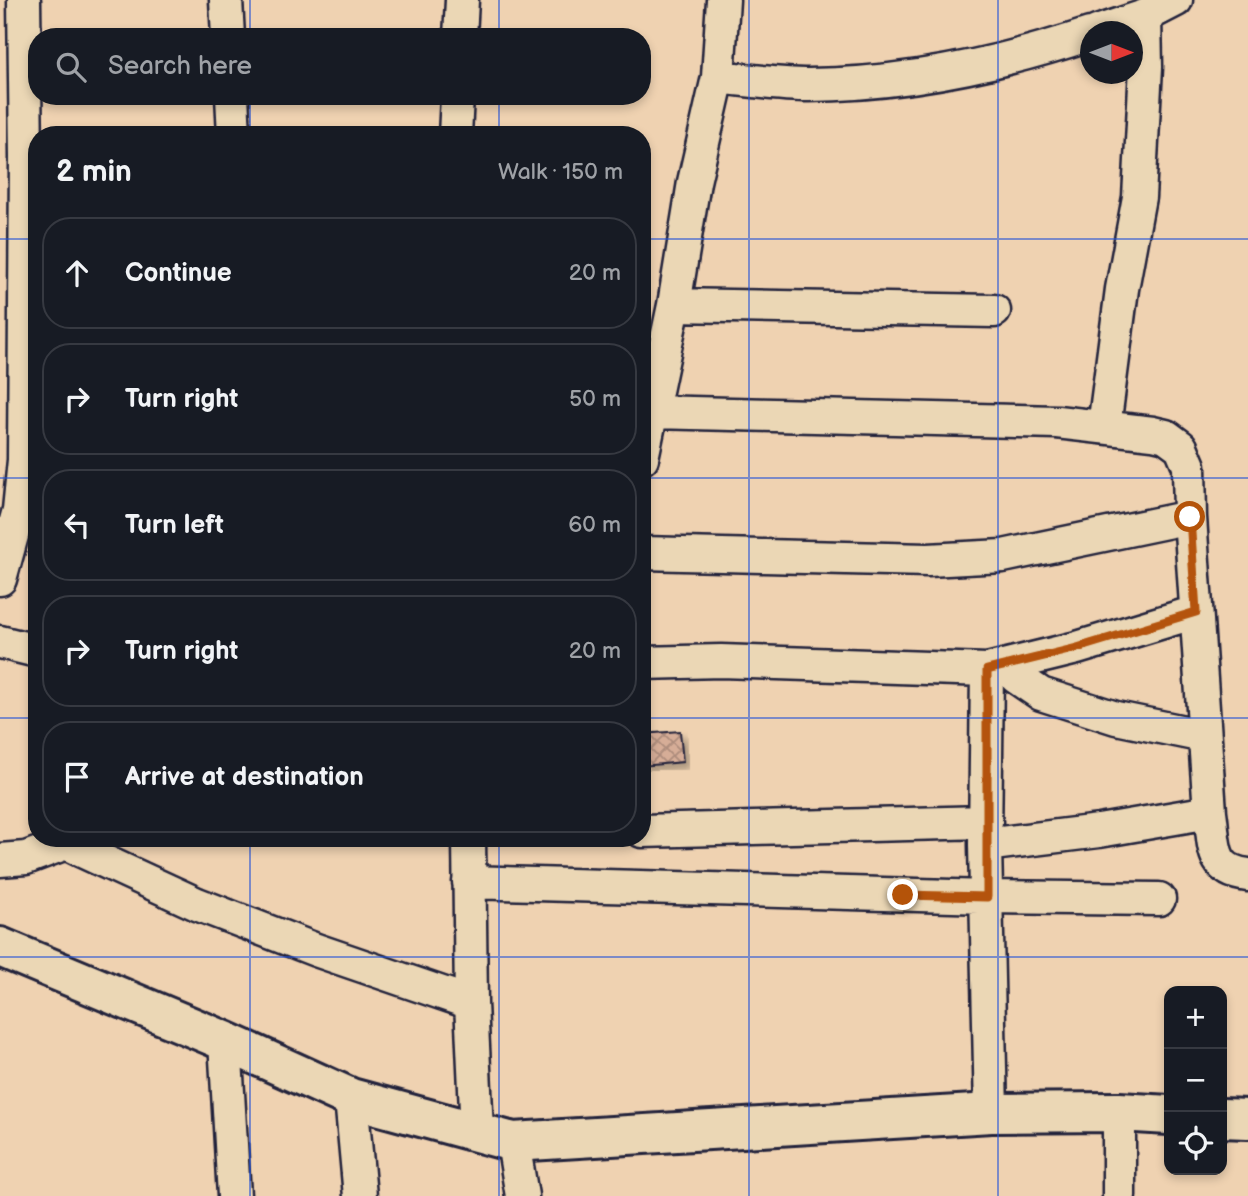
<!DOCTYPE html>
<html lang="en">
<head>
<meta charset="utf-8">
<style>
  :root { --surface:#171b24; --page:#20242c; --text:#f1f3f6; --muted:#9ea1a6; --line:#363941 }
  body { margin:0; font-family:"Balsamiq Sans",sans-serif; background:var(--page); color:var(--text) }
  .controls { position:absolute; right:21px; bottom:21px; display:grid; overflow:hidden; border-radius:14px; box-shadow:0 4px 10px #0003 }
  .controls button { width:63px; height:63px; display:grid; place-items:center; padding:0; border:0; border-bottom:2px solid var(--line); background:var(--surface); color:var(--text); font:35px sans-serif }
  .compass { position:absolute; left:1080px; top:21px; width:63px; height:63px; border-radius:50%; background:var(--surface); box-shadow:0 4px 10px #0003; rotate:90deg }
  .stop { position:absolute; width:21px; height:21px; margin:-16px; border:5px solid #b45309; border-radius:50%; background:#fff }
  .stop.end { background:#b45309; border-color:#fff; box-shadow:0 2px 7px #0008 }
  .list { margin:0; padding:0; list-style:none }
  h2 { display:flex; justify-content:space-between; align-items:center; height:91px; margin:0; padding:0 28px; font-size:30px }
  h2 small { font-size:23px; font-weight:400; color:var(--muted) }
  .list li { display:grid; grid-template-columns:46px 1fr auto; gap:21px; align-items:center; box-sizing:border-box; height:112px; margin:0 14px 14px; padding:0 14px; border:2px solid var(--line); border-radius:28px }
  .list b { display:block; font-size:26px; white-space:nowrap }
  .list em { font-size:23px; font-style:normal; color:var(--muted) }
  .icon { flex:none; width:38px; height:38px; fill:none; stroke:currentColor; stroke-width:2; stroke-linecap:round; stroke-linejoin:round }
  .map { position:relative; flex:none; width:1248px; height:1196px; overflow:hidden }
  .search { position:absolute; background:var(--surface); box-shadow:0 4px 10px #0003; left:28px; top:28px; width:623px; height:77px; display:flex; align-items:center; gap:18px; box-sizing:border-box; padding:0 24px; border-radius:28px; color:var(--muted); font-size:26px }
  .panel { position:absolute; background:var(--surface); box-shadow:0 4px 10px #0003; left:28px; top:126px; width:623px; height:721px; border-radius:28px }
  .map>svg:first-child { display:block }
</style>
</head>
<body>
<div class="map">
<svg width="1248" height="1196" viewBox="0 0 1248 1196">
  <defs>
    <pattern id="building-cross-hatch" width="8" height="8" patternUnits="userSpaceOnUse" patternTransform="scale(1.75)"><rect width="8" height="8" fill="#d6ad97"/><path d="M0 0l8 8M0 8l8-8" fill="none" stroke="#ad8c7c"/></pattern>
    <filter id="shadow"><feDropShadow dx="6" dy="6" stdDeviation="3.5" flood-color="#0004"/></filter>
  </defs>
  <rect width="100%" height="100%" fill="#efd2b1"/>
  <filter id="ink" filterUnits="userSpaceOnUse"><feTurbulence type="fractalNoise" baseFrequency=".0143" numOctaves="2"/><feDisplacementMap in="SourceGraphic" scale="14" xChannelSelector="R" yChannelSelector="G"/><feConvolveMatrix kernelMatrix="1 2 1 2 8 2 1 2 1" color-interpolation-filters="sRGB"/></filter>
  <g filter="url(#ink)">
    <path fill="url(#building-cross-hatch)" stroke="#22223b" stroke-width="2" filter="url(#shadow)" d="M680,731L683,762L642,766V734Z"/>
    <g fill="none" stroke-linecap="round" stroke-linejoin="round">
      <defs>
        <path id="street" d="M226,0L228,37
          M1097,32L1145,16L1176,0
          M460,37L462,0
          M718,77C748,80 779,85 809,85C905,84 1000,64 1090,34
          M232,96L234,135
          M455,135L457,96
          M674,305L994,311
          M652,412L1057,422L1153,433L1166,436L1181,447L1189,466L1190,517L1210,812C1215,843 1209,871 1248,875
          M1104,427L1122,289L1139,197L1146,67L1145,16
          M642,458L674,305L694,182L718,77L723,0
          M642,553L928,560L1003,556L1190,517
          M0,579L19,510L24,460L26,157L24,0
          M0,642L37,651
          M642,663L721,661L987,670L1077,648L1196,612
          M1009,665L1016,677L1041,694L1116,718L1204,736
          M987,670L985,845L991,1113
          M642,831L986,822
          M63,838L66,843L82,851L197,904L316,950L471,1003
          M469,838L471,1003L477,1132
          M985,845L1099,831L1210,812
          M0,860L26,858L66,843
          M469,882L987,897L1159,899
          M225,1041L234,1196
          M351,1098L360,1196
          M1119,1112V1196
          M513,1142L522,1196"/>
        <path id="secondary" d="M0,947L225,1041L351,1098L513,1142L991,1113L1119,1112L1169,1115
          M1222,1118L1248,1119"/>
      </defs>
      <use href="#street" stroke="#22223b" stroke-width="37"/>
      <use href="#secondary" stroke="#22223b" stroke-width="44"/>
      <use href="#street" stroke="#ebd7b5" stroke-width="32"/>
      <use href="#secondary" stroke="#ebd7b5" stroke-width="38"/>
    </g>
  </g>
  <g fill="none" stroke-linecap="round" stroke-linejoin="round" filter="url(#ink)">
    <path stroke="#b45309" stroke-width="9" d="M903,895L987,897V670L1077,648L1196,612L1190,517"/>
  </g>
  <path fill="none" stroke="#1d4ed8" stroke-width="2" stroke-opacity="0.55" d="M250,0V37M499,0V37M749,0V1196M998,0V1196M250,96V135M499,96V135M0,239H37M642,239H1248M0,478H37M642,478H1248M0,718H37M642,718H1248M250,838V1196M499,838V1196M0,957H1248"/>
</svg>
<div class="controls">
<button>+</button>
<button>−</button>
<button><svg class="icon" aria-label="locate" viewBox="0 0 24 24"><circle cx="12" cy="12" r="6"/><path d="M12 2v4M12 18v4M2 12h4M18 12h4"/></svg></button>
</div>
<svg class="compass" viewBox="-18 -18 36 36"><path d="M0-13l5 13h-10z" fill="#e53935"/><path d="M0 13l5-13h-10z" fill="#9ea1a6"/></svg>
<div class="stop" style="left:1190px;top:517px"></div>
<div class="stop end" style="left:903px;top:895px"></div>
<div class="search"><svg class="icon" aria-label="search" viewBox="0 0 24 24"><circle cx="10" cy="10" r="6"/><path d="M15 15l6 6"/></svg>Search here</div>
<section class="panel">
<h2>2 min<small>Walk · 150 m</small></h2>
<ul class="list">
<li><svg class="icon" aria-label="ahead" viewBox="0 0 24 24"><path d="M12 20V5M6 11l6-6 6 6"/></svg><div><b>Continue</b></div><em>20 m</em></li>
<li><svg class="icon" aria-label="right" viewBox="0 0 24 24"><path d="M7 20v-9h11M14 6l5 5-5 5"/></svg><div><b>Turn right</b></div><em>50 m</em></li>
<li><svg class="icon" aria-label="left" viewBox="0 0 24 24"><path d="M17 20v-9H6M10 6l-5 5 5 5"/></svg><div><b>Turn left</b></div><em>60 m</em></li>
<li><svg class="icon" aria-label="right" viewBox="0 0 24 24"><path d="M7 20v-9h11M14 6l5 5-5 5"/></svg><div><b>Turn right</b></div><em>20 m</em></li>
<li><svg class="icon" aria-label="arrive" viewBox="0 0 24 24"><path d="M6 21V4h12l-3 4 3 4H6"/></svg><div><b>Arrive at destination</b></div></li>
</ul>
</section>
</div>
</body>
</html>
